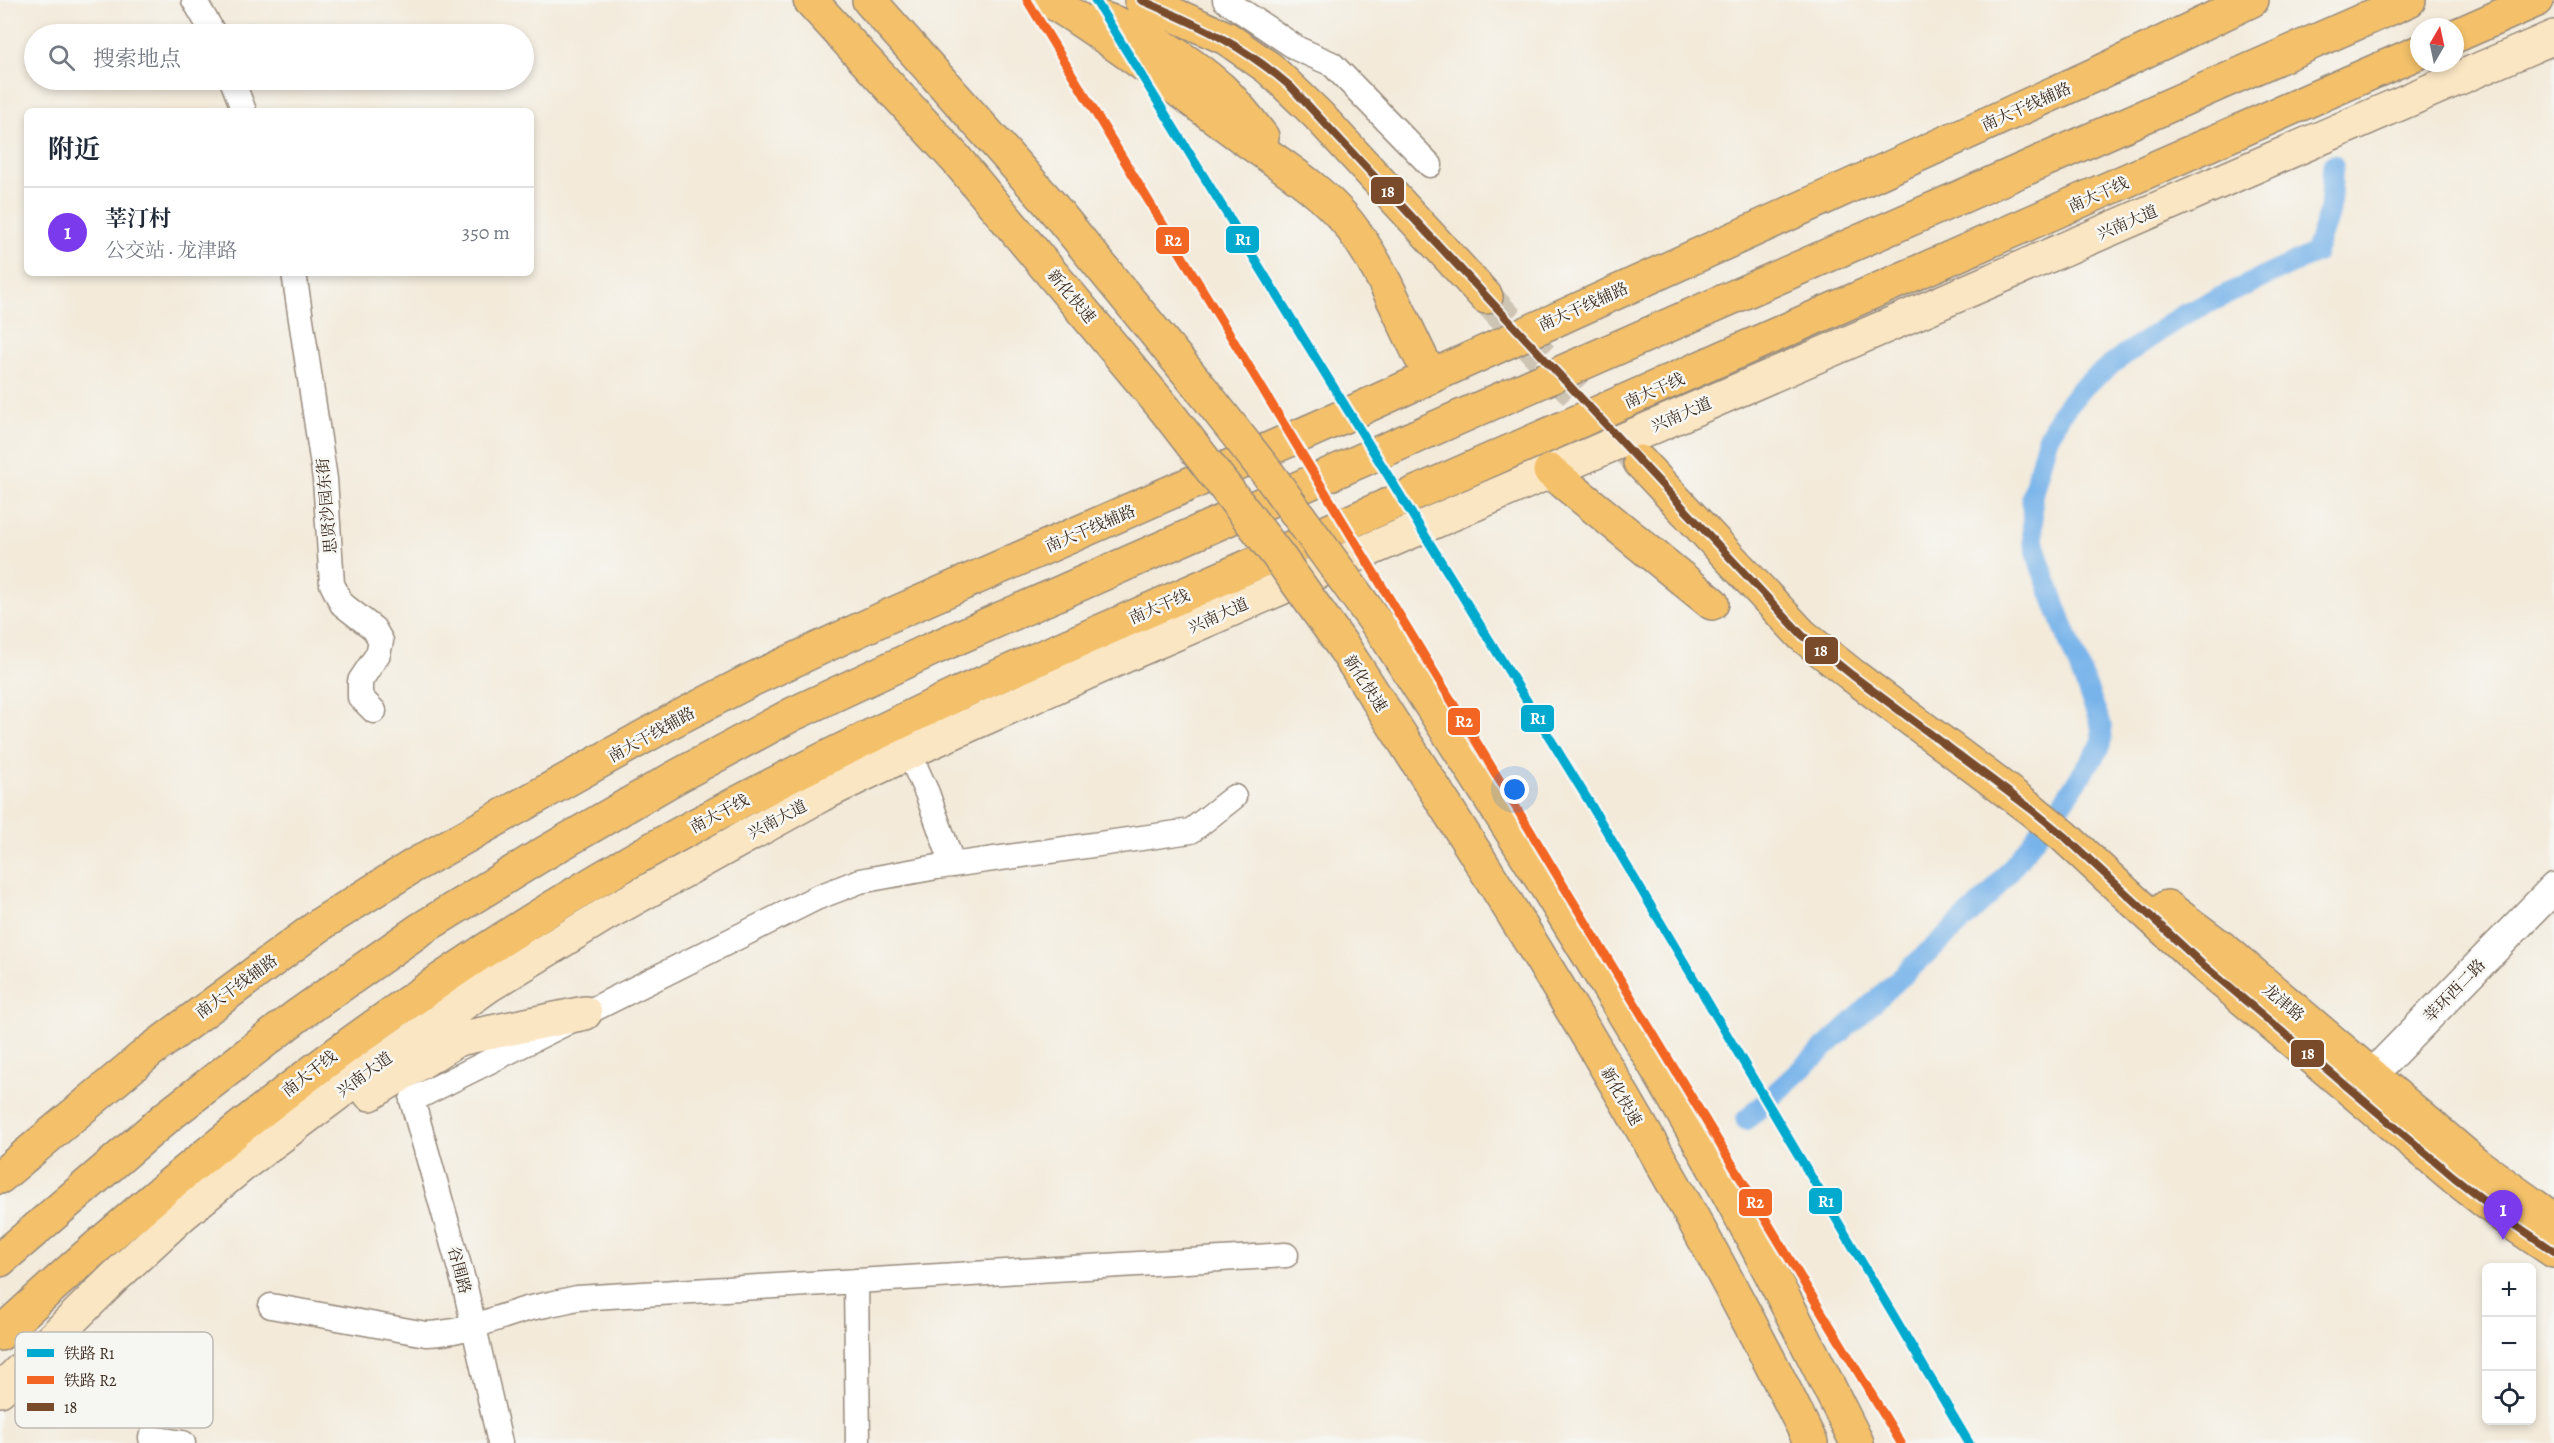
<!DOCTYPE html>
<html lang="zh">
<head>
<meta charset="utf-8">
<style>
  :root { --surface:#fff; --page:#f2f2f3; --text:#1f2937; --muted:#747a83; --line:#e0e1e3; --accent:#7c3aed }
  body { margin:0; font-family:Alegreya,"Noto Serif SC",serif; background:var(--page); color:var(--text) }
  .controls { position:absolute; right:18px; bottom:18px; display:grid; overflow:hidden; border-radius:9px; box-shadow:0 3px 9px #0003 }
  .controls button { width:54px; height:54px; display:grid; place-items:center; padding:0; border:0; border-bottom:2px solid var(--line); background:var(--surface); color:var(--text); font:30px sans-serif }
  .compass { position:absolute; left:2410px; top:18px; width:54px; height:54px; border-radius:50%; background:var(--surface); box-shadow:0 3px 9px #0003; rotate:9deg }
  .you { position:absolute; left:1515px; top:790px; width:21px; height:21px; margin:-15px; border:4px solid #fff; border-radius:50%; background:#1a73e8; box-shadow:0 0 0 9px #1a73e833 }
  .badge { display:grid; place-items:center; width:39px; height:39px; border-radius:50%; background:var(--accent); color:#fff; font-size:20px; font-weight:700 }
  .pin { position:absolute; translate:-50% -50px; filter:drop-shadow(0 2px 3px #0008) }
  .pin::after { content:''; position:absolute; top:32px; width:21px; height:18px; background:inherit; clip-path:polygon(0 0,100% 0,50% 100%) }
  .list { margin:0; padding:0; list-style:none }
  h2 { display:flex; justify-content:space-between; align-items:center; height:78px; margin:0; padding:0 24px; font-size:26px }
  h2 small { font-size:20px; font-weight:400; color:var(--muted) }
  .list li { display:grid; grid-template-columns:39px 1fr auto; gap:18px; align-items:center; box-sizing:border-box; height:90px; padding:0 24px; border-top:2px solid var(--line) }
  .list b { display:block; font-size:22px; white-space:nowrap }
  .list p { margin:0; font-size:20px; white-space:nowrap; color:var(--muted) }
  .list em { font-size:20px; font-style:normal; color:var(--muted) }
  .icon { flex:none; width:33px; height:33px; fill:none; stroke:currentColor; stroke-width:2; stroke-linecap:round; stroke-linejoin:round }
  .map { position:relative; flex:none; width:2554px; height:1443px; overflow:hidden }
  .search { position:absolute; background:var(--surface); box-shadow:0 3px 9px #0003; left:24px; top:24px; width:510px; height:66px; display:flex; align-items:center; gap:15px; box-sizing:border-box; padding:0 21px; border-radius:33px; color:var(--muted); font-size:22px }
  .panel { position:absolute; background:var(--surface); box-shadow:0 3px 9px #0003; left:24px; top:108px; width:510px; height:168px; border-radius:9px }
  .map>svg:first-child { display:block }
</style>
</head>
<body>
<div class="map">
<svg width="2554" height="1443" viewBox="0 0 2554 1443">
  <rect width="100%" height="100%" fill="#f6f6f2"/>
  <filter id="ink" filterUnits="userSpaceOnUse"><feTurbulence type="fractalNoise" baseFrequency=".0167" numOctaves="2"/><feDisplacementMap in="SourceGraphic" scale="12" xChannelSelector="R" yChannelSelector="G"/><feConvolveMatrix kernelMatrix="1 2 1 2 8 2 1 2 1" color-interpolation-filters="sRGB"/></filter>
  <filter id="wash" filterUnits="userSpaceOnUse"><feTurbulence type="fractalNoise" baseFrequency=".008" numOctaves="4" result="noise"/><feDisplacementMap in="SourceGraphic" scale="24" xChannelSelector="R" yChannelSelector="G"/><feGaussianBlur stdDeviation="1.35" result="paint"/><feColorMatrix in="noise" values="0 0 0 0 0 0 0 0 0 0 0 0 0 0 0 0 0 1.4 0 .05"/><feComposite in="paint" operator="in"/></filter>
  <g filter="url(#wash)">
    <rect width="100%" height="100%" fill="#f3eada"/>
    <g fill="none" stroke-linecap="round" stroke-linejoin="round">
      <path stroke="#78b4ea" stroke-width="21" d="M1746,1120L1990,895L2062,804L2100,747L2102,740L2101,725L2041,567L2033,540L2032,496L2047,440L2060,415L2082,388L2114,362L2183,315L2315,253L2330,209L2333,165"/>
    </g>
  </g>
  <g filter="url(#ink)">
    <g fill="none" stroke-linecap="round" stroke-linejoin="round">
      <path stroke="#cec4b4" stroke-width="33" stroke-dasharray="33 16" stroke-linecap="butt" d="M1486,297L1639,461"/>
      <defs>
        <path id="minor" d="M194,0L214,34
          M1225,0L1298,49L1332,64L1430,165
          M232,80L244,111
          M294,273L325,479L332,584L342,604L374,629L381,641L378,654L360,681V697L374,711
          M909,753L927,793L953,865
          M856,1281L858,1443
          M271,1306L426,1334C465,1333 491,1319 527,1309C543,1305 561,1302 577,1298L1286,1255
          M151,1438L183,1443
          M500,1443L465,1287L412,1100L816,898L860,881L937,867L1191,831L1234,797"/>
        <path id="tertiary" d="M2355,1092L2554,888"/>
        <path id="secondary" d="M370,1094L458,1039L585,1013
          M0,1390L115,1277L183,1214L245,1163L357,1079L488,986L606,914L821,795L931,742L1138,650L2554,37"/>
        <path id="primary" d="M1049,0C1113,40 1174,87 1235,132C1273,160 1318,186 1348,223C1384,269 1403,325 1430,375
          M1141,0L1226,38L1269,68L1318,115L1486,297
          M1101,18C1143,31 1187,59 1220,88C1236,103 1249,120 1262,137
          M1640,462L1802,635L1852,675L2031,809L2064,836L2202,964L2454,1177L2514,1224L2554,1251
          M1550,471L1712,603
          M2167,907L2226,951L2476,1164L2554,1220
          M0,1177L150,1051L324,922L413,866L672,721L751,680L891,615L1342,417L2103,71L2252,0"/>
        <path id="trunk" d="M2455,36L2537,0
          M0,1260L168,1116L297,1016L421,929L538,857L676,777L793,714L932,649L2409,0
          M0,1334C171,1176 353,1030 552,908C682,827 820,760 958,694L2419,52"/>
        <path id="motorway" d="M810,0L956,159L1164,408
          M869,0L1050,204L1203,391
          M1386,636C1502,815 1617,994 1721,1180C1769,1266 1813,1355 1857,1443
          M1344,648C1511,905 1675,1167 1811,1443"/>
      </defs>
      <use href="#minor" stroke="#978a7c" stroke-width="27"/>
      <use href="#tertiary" stroke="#978a7c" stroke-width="33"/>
      <use href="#secondary" stroke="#978a7c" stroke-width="36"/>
      <use href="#primary" stroke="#978a7c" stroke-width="36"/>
      <use href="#trunk" stroke="#978a7c" stroke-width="36"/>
      <use href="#motorway" stroke="#978a7c" stroke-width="36"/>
      <use href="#minor" stroke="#fff" stroke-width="24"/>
      <use href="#tertiary" stroke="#fff" stroke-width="30"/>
      <use href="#secondary" stroke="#fbe6c3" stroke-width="33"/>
      <use href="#primary" stroke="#f4c16a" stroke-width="33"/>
      <use href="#trunk" stroke="#f4c16a" stroke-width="33"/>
      <use href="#motorway" stroke="#f4c16a" stroke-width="33"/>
      <defs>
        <path id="motorway-bridge" d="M1203,391L1269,475L1386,636
          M1164,408L1279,557L1344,648"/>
      </defs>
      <use href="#motorway-bridge" stroke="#978a7c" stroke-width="36" stroke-linecap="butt"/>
      <use href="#motorway-bridge" stroke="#f4c16a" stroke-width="33"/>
      <defs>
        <path id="bus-1" d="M1141,0C1200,26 1240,43 1290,86L1802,635L1852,675L2031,809L2064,836L2202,964L2454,1177L2514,1224L2554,1251"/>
      </defs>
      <use href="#bus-1" stroke="#f6f6f2" stroke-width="12"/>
      <use href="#bus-1" stroke="#7a4b2a" stroke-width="8"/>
      <defs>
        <path id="rail-1" d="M1095,0L1588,800L1969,1443"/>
        <path id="rail-2" d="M1027,0L1901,1443"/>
      </defs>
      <use href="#rail-1" stroke="#f6f6f2" stroke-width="14"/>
      <use href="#rail-2" stroke="#f6f6f2" stroke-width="14"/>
      <use href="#rail-1" stroke="#00a9ce" stroke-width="9"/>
      <use href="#rail-2" stroke="#f26522" stroke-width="9"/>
    </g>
  </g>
  <g text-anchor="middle" stroke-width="5" stroke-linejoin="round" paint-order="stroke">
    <g font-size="16" fill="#3b2a1e" stroke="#f6f6f2">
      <text transform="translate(2026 106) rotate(-24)" y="6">南大干线辅路</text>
      <text transform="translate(2098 194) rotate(-24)" y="6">南大干线</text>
      <text transform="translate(2127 222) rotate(-23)" y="6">兴南大道</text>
      <text transform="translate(1072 296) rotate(50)" y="6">新化快速</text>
      <text transform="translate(1583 306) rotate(-24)" y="6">南大干线辅路</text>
      <text transform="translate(1654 390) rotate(-24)" y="6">南大干线</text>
      <text transform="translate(1681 414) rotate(-23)" y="6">兴南大道</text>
      <text transform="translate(326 506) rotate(-95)" y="6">思贤沙园东街</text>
      <text transform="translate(1090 528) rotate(-23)" y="6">南大干线辅路</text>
      <text transform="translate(1159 606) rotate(-23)" y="6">南大干线</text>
      <text transform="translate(1218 615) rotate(-24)" y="6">兴南大道</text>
      <text transform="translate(1366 683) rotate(57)" y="6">新化快速</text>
      <text transform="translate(651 734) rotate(-29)" y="6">南大干线辅路</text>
      <text transform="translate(719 813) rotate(-28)" y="6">南大干线</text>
      <text transform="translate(777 819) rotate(-28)" y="6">兴南大道</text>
      <text transform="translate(236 986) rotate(-36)" y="6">南大干线辅路</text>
      <text transform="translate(2454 990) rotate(-46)" y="6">莘环西二路</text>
      <text transform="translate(2284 1002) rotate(40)" y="6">龙津路</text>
      <text transform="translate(309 1073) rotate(-38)" y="6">南大干线</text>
      <text transform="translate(364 1074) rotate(-36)" y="6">兴南大道</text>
      <text transform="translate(1622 1096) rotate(60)" y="6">新化快速</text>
      <text transform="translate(460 1270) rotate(75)" y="6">谷围路</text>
    </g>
  </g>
  <rect x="15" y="1332" width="198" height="96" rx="9" fill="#f6f6f2" stroke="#beb9b2" stroke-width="1.5"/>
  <rect x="27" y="1349" width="27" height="8" fill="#00a9ce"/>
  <rect x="27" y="1376" width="27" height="8" fill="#f26522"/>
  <rect x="27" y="1403" width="27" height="8" fill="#7a4b2a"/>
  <g font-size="16" fill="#3b2a1e">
    <text x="64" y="1359">铁路 R1</text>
    <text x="64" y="1386">铁路 R2</text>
    <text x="64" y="1413">18</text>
  </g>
  <g stroke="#f6f6f2" stroke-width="2">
    <rect x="1370" y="176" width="35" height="29" rx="6" fill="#7a4b2a"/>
    <rect x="1225" y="225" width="35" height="29" rx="6" fill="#00a9ce"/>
    <rect x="1155" y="226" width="35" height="29" rx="6" fill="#f26522"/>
    <rect x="1804" y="636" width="35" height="29" rx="6" fill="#7a4b2a"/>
    <rect x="1520" y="704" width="35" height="29" rx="6" fill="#00a9ce"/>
    <rect x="1447" y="707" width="34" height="29" rx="6" fill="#f26522"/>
    <rect x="2290" y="1039" width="35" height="29" rx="6" fill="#7a4b2a"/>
    <rect x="1808" y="1187" width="35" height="28" rx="6" fill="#00a9ce"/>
    <rect x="1738" y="1188" width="35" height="29" rx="6" fill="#f26522"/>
  </g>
  <g font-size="16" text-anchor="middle" font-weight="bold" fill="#fff">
    <text x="1388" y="197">18</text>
    <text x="1243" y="245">R1</text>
    <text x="1173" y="246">R2</text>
    <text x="1821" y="656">18</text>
    <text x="1538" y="724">R1</text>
    <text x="1464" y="727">R2</text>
    <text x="2308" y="1059">18</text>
    <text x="1826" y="1207">R1</text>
    <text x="1755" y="1208">R2</text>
  </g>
</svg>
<div class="controls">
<button>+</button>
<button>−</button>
<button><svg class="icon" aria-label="locate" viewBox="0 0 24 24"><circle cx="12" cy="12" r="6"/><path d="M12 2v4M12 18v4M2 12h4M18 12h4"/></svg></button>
</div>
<svg class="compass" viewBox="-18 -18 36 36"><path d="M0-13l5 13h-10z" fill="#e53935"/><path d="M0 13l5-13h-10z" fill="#747a83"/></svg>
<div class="you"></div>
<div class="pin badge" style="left:2503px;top:1240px">1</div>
<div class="search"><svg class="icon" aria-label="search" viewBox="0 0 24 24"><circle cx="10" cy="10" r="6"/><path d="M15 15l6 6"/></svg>搜索地点</div>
<section class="panel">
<h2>附近<small></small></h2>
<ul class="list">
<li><span class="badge">1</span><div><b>莘汀村</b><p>公交站 · 龙津路</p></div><em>350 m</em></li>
</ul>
</section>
</div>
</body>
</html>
